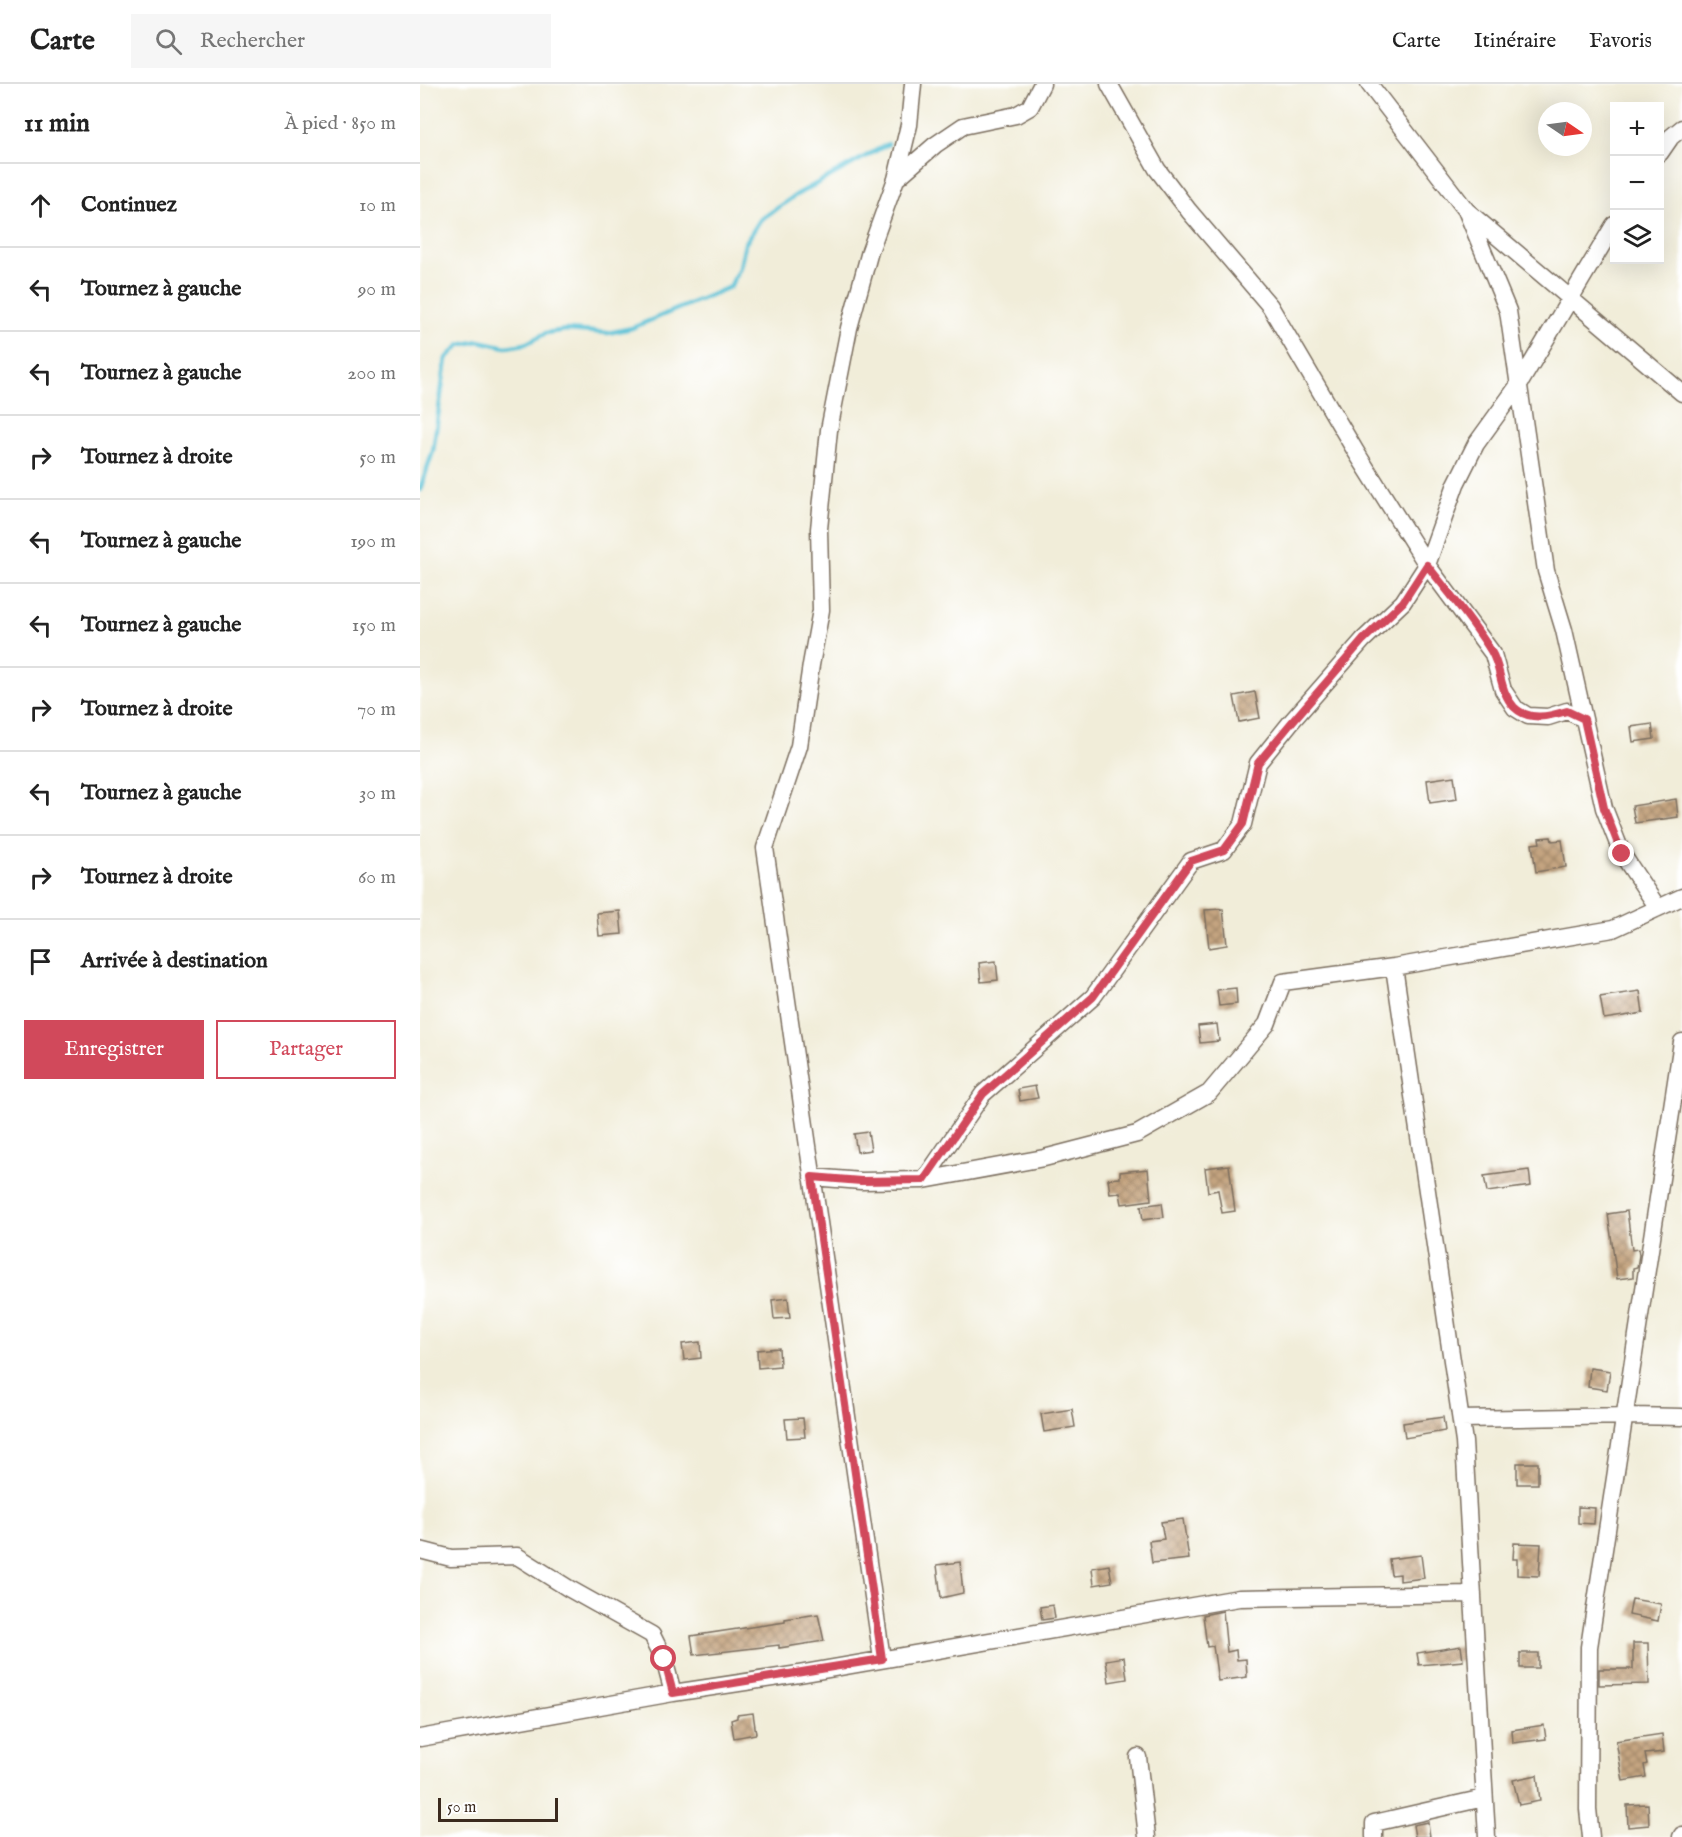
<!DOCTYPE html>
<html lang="fr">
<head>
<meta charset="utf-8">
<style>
  :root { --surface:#fff; --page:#f6f6f6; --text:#222; --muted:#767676; --line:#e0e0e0; --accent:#d1495b }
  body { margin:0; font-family:"IM FELL English",serif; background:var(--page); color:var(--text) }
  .controls { position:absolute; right:18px; top:18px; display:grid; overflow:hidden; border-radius:0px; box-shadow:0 6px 24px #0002 }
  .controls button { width:54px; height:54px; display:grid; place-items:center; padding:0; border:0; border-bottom:2px solid var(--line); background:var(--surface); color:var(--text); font:30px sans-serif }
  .compass { position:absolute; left:1118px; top:18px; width:54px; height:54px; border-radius:50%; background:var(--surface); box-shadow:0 6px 24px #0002; rotate:103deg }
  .scale { position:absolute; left:18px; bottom:15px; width:120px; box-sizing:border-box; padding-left:6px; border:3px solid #3b2a1e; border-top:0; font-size:16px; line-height:21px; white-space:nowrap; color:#3b2a1e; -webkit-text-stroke:4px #fff; paint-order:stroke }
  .stop { position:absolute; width:18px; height:18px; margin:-14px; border:4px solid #d1495b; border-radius:50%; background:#fff }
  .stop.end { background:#d1495b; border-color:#fff; box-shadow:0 2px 6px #0008 }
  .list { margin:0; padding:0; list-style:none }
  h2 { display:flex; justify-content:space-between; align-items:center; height:78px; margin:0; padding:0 24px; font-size:26px }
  h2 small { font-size:20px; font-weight:400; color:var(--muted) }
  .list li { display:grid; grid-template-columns:39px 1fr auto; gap:18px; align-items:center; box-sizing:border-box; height:84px; padding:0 24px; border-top:2px solid var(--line) }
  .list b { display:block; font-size:22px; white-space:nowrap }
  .list em { font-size:20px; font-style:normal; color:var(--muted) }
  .actions { display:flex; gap:12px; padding:18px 24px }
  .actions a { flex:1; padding:14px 0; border:2px solid var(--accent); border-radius:0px; text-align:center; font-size:21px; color:var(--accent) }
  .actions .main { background:var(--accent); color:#fff }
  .icon { flex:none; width:33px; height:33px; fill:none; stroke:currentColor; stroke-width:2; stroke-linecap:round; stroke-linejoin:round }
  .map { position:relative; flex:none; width:1262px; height:1753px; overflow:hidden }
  header { display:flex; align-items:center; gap:36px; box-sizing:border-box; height:84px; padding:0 30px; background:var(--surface); border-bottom:2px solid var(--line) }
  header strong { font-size:28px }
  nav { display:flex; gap:33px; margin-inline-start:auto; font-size:21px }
  .search { width:420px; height:54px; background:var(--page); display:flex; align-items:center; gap:15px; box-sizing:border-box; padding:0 21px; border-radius:0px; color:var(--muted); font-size:22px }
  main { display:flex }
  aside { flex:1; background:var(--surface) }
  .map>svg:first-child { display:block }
</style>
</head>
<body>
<header>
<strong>Carte</strong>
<div class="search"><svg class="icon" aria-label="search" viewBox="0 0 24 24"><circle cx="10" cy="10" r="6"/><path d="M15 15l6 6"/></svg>Rechercher</div>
<nav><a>Carte</a><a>Itinéraire</a><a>Favoris</a></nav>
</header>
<main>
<aside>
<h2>11 min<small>À pied · 850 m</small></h2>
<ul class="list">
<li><svg class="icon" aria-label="ahead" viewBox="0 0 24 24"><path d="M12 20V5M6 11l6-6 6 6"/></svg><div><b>Continuez</b></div><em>10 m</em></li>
<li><svg class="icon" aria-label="left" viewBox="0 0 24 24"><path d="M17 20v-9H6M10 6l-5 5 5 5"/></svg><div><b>Tournez à gauche</b></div><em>90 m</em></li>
<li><svg class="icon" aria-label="left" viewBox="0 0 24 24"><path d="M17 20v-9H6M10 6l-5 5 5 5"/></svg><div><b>Tournez à gauche</b></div><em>200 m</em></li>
<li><svg class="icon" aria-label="right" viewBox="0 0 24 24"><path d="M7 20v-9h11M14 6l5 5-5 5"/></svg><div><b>Tournez à droite</b></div><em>50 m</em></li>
<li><svg class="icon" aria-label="left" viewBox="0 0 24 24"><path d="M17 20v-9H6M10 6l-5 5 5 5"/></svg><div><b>Tournez à gauche</b></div><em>190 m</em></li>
<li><svg class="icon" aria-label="left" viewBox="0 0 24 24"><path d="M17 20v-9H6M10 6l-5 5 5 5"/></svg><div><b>Tournez à gauche</b></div><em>150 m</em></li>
<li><svg class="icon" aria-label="right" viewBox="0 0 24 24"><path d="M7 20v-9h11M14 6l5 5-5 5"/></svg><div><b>Tournez à droite</b></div><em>70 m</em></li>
<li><svg class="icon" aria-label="left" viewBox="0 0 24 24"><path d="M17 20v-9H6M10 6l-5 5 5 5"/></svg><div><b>Tournez à gauche</b></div><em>30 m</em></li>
<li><svg class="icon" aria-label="right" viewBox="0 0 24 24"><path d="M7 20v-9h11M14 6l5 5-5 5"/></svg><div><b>Tournez à droite</b></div><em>60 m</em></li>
<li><svg class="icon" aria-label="arrive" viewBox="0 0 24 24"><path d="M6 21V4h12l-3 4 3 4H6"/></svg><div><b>Arrivée à destination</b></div></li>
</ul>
<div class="actions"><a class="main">Enregistrer</a><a>Partager</a></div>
</aside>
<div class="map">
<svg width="1262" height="1753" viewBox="0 0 1262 1753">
  <defs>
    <pattern id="building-cross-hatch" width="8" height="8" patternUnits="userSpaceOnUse" patternTransform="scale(1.5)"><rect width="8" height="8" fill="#c4a480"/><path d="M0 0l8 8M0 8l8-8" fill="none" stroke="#a08668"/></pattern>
  </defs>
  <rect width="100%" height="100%" fill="#fff"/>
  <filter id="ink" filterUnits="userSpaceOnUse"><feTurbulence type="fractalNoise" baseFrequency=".0167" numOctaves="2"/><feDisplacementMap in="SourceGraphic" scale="12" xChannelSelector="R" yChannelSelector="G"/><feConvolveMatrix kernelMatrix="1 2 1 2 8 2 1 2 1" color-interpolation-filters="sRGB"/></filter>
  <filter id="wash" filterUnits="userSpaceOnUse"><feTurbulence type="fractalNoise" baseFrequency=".008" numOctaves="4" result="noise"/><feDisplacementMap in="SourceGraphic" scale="24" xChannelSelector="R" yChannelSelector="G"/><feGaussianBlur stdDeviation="1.35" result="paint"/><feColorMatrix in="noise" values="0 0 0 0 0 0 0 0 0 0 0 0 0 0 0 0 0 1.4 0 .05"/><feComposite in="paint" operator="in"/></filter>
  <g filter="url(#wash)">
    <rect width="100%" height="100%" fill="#f1edd9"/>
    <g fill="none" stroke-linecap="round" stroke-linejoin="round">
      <path stroke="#59c1d6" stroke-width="4.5" d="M0,406L13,367L26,275L40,261L59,257L86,263L105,260L126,249L146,246L188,249L212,244L310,203L320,183L325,160L340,136L376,111L468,60"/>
    </g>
    <g id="blocks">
      <path fill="url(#building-cross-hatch)" d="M835,608L840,634L819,638L814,612Z
        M1232,640L1234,655L1213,658L1211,643Z
        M1034,692L1037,715L1010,719L1007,696Z
        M1256,715L1258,733L1215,739L1212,722Z
        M1131,753L1132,757L1142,756L1146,783L1116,788L1112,760L1120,759L1119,754Z
        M803,825L807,861L789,864L785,826Z
        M200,827L202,850L179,852L177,829Z
        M576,877L578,896L561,898L559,879Z
        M816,904L817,920L799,922L797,906Z
        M1220,907L1223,929L1184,935L1180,913Z
        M797,940L799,957L780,959L778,942Z
        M615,1002L618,1014L600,1017L598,1005Z
        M448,1048L451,1066L437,1068L434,1050Z
        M809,1081L815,1127L802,1129L798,1106L788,1108L785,1084Z
        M728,1085L731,1116L702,1120L700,1109L690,1110L688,1095L700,1094V1088Z
        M1109,1086L1111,1102L1067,1108L1064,1092Z
        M742,1119L744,1133L723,1136L721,1122Z
        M1207,1127L1212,1166L1218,1165L1219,1171L1217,1183L1213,1184V1193L1197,1195L1188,1130Z
        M368,1214L370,1234L354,1235L352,1216Z
        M280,1258L281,1274L264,1276L262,1260Z
        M359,1264L360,1282L338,1284L337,1266Z
        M1170,1284L1190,1287L1187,1306L1168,1303Z
        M652,1325L655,1343L624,1348L621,1330Z
        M1023,1333L1025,1347L985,1354L983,1339Z
        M383,1334L385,1353L367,1354L365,1335Z
        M1097,1379H1118V1400H1097Z
        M1158,1423L1175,1424L1174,1440L1158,1439Z
        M763,1435L769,1475L732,1479L729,1457L744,1455L741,1438Z
        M1094,1459L1121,1460L1119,1492L1097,1491V1475H1093Z
        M1001,1471L1004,1494L980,1497V1490L971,1491L969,1475Z
        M540,1478L543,1509L521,1514L517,1481Z
        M689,1481L692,1498L674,1501L672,1484Z
        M1212,1515L1241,1520L1238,1537L1209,1531Z
        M633,1521L635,1534L622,1536L620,1523Z
        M803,1527L807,1568L816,1566L817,1576L826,1575L827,1593L798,1597L793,1562L787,1563L783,1531Z
        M398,1530L404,1557L359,1564V1561L274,1571L271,1552L365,1538V1535Z
        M1213,1559H1228L1229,1600L1179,1601V1585H1213Z
        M1041,1562L1043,1577L999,1581L997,1569Z
        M1100,1569H1118V1584H1100Z
        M704,1573L707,1595L689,1598L686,1576Z
        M333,1629L336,1650L314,1654L311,1636L317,1634V1631Z
        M1124,1641L1126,1655L1093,1659L1092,1646Z
        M1242,1650L1244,1668L1225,1670L1227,1680L1224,1681L1226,1693L1203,1697L1196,1657Z
        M1117,1691L1120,1717L1099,1721L1093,1696Z
        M1228,1720L1229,1741L1208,1743L1207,1721Z
        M1008,1738L1010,1753H995L993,1741Z"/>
    </g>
  </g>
  <g filter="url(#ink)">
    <use href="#blocks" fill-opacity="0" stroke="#7b6e5f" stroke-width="1.5"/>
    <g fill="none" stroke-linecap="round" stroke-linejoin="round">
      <defs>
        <path id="street" d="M689,0L737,85L769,127L850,222L936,368L1007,481L1073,570L1083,606L1095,624L1108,632L1128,633L1147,627L1164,635
          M949,0L1046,126L1262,309
          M1240,69L1251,53L1262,44
          M476,95L515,61L543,42L596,31L610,23L622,0
          M1046,126L1088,227L1126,487L1144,546L1184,724L1202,770L1238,824
          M974,883L1044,1358L1067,1753
          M392,1093L441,1097L504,1096L624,1074L717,1050L789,1009L847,940L863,898L974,883L1193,845L1262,813
          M504,1096L563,1010L673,913L771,777L804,766L823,740L838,679L871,638L943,556L983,518L1007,481L1036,400L1056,360L1100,299L1194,141
          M1041,1335L1211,1332L1262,1333
          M0,1466L31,1474L97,1472L148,1504L232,1551L244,1575L253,1609
          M462,1575L345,764L379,662L391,581L401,526L399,445L409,346L429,244L450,167L476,95L489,41L493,0
          M0,1654L253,1609L379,1590L819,1514L1053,1510
          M718,1673L727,1753
          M954,1753V1739L1064,1714
          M1171,1753L1168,1725L1169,1563L1262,958
          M1261,1753L1262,1751"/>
      </defs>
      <use href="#street" stroke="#7b6e5f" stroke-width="19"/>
      <use href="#street" stroke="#fff" stroke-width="16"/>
    </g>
  </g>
  <g fill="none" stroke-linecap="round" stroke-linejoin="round" filter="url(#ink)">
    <path stroke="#d1495b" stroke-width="8" d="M244,1575L253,1609L462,1575L392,1093L441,1097L504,1096L563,1010L673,913L771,777L804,766L823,740L838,679L872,638L943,556L983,518L1007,481C1029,509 1053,537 1071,567C1082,585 1079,607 1094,623C1109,638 1130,632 1147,627L1164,635L1184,724L1202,770"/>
  </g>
</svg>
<div class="controls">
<button>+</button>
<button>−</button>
<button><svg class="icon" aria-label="layers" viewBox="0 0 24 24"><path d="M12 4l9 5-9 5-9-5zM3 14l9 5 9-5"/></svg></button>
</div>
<svg class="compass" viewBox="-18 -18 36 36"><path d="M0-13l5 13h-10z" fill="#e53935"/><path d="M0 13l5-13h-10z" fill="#767676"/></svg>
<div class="scale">50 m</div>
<div class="stop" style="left:244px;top:1575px"></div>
<div class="stop end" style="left:1202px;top:770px"></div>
</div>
</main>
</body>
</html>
